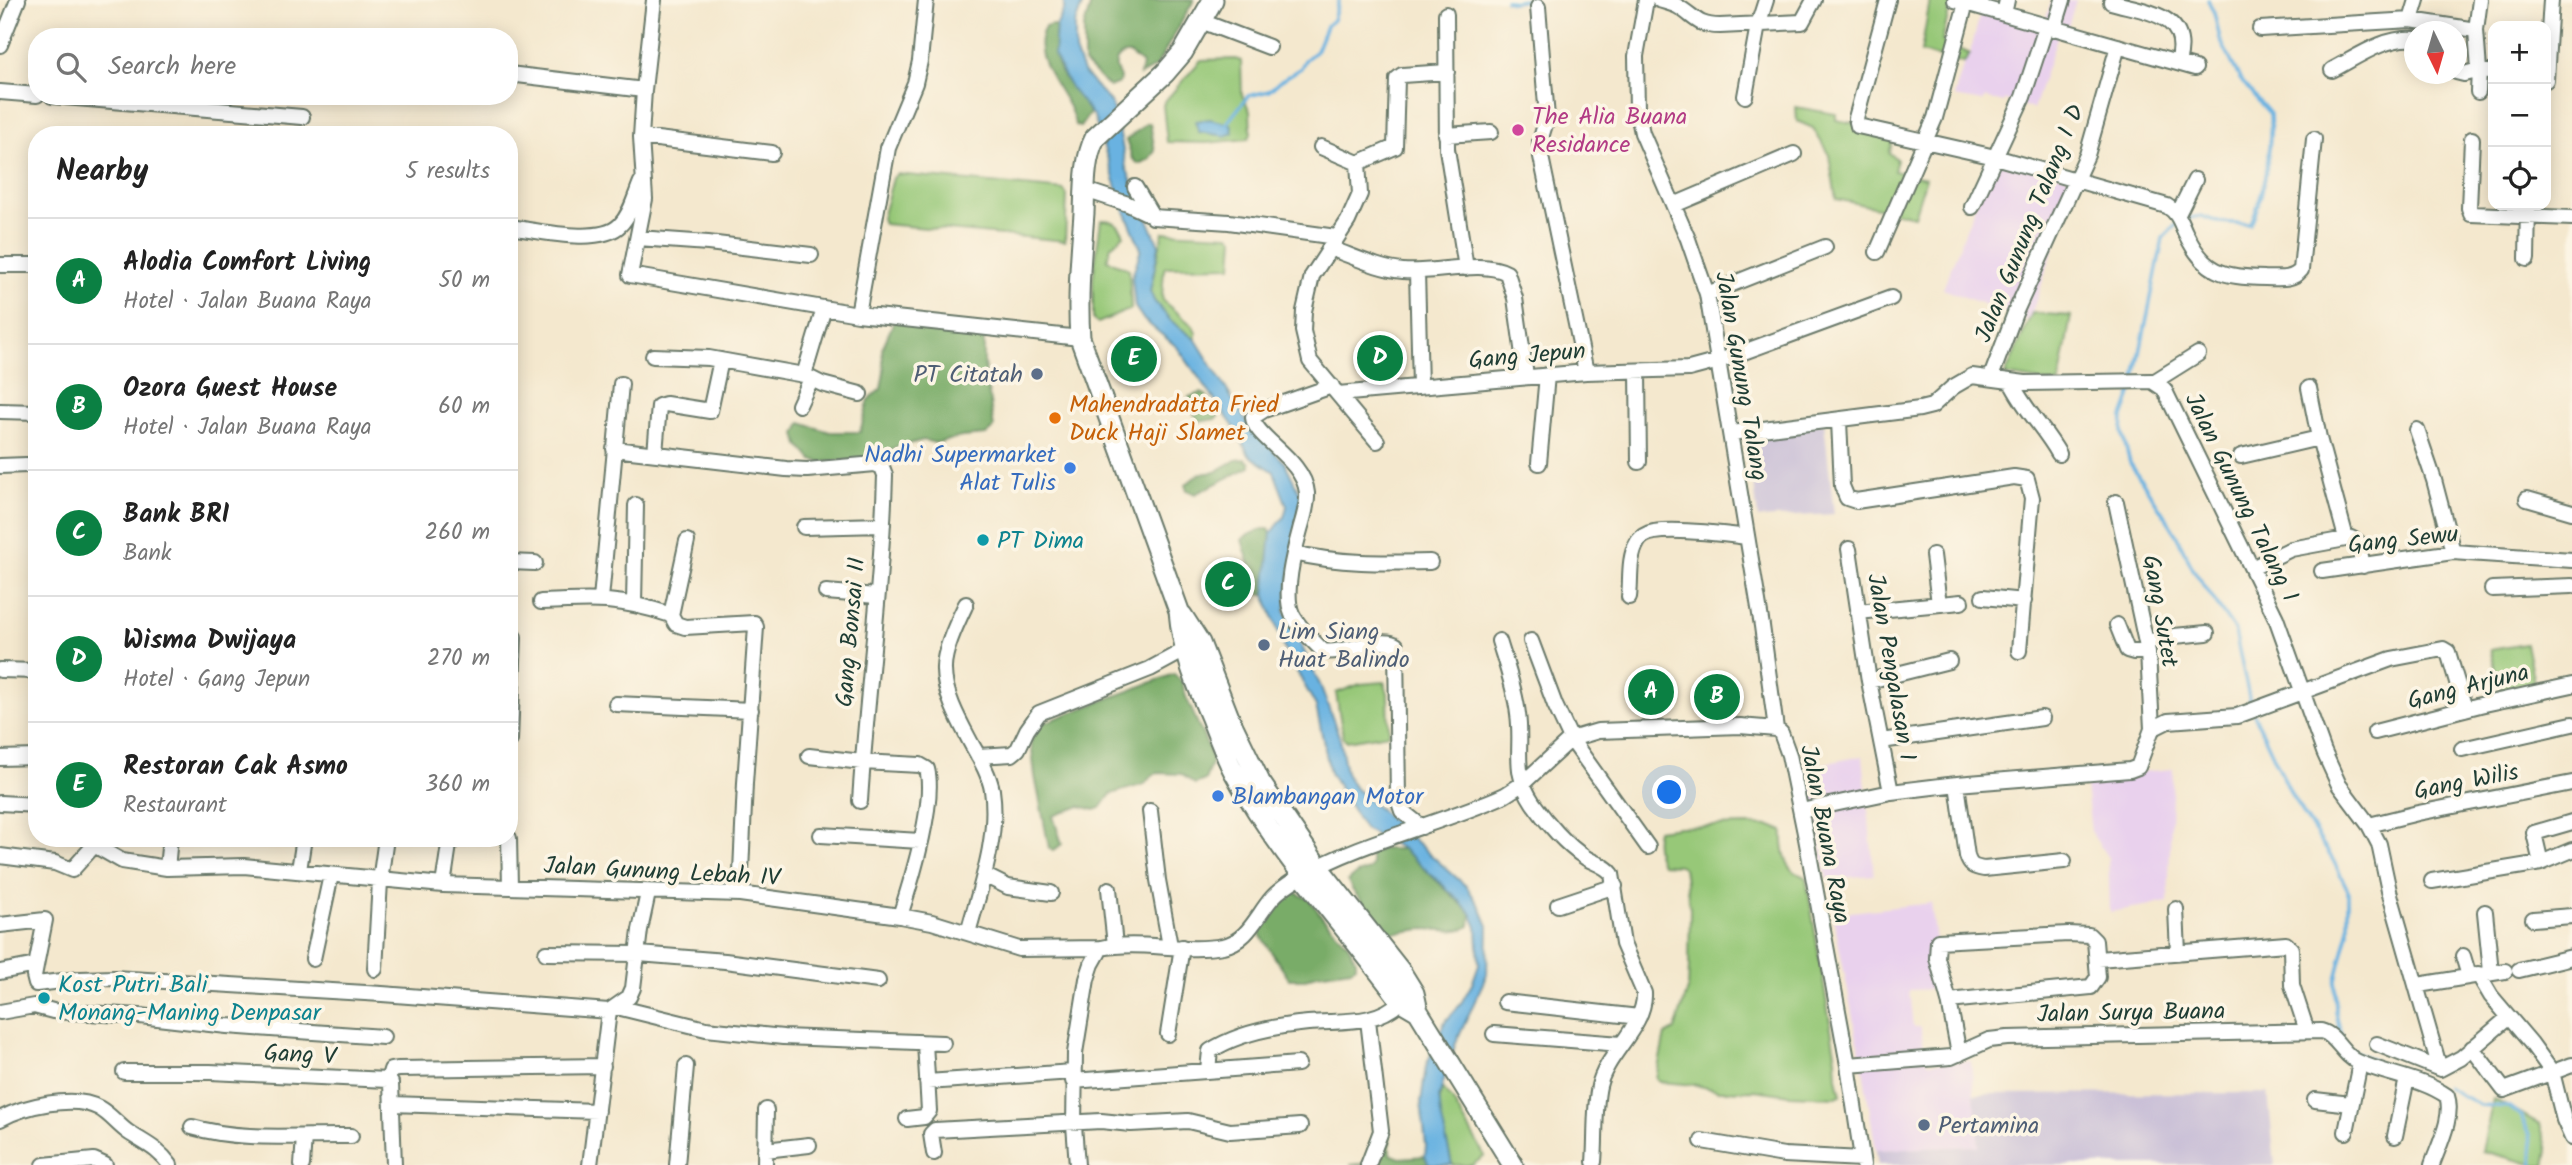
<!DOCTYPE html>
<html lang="en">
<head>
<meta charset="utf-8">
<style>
  :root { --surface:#fff; --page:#f2f2f2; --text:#222; --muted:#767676; --line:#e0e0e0; --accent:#0b8043 }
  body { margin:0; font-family:Kalam,sans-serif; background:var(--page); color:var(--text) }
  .controls { position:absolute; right:21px; top:21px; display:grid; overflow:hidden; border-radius:14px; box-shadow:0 4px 18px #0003 }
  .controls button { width:63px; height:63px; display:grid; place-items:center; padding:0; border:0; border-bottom:2px solid var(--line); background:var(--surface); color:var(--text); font:35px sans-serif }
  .compass { position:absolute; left:2404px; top:21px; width:63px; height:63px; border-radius:50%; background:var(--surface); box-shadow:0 4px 18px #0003; rotate:175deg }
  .you { position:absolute; left:1670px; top:793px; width:24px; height:24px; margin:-18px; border:5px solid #fff; border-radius:50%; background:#1a73e8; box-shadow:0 0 0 10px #1a73e833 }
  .badge { display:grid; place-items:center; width:46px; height:46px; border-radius:50%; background:var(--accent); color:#fff; font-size:23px; font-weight:700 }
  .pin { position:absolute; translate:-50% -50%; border:4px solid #fff; box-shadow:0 2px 7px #0006 }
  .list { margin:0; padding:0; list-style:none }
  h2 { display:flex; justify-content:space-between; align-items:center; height:91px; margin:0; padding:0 28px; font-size:30px }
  h2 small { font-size:23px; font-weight:400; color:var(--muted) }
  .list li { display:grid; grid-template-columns:46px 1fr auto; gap:21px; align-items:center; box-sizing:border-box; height:126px; padding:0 28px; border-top:2px solid var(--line) }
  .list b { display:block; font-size:26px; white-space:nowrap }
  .list p { margin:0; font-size:23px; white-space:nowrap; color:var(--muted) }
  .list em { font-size:23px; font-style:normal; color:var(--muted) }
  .icon { flex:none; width:38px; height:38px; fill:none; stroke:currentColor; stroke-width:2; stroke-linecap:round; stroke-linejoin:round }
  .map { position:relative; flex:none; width:2572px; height:1165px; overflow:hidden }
  .search { position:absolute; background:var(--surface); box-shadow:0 4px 18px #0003; left:28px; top:28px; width:490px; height:77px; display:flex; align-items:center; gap:18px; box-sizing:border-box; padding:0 24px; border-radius:28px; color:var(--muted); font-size:26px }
  .panel { position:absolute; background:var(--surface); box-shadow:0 4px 18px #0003; left:28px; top:126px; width:490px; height:721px; border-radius:28px }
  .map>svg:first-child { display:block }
</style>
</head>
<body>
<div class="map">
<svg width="2572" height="1165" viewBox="0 0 2572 1165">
  <rect width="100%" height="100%" fill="#fcf5e5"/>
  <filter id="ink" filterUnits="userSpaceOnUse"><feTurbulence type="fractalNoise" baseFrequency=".0143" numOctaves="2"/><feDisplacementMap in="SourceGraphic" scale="14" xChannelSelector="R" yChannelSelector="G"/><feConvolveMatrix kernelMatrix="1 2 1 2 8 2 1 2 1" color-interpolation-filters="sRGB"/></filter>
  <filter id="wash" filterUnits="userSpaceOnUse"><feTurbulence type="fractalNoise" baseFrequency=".00686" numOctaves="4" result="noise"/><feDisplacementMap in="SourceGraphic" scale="28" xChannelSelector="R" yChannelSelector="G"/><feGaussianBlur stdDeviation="1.57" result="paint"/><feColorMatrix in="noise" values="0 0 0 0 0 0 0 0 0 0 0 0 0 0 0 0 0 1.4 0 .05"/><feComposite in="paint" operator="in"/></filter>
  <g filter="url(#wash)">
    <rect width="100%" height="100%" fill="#f4e8ce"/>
    <path fill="#e9d1ed" d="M2052,0H2076L2067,30L2060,29L2033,109L2005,100L2003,103L1986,98L1982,102L1954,97L1964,63L1970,54L1982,6L2044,23Z
      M1995,154L2077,181L2029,321L1943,289Z
      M1863,756L1874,875L1827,879L1806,767Z
      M2173,769L2168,902L2110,912L2108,858L2091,832L2085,777Z
      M1931,903L1937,948L1939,989L1909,990L1913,1027H1920L1928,1063L1971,1061L1979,1146L1876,1150L1863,1069L1833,914Z"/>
    <path fill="#c9bfd7" d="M1824,423L1834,514L1758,518L1748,432Z
      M2268,1093L2275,1165H1878L1876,1150L1979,1146L1974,1094Z"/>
    <path fill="#97c878" stroke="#5b8256" stroke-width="2" d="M1930,0H1952L1942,41L1970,54L1964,63L1921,52Z
      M1235,59L1241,61L1242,95L1250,111L1251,134L1248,139L1206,143L1167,142L1163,105L1166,100L1201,60Z
      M1796,107L1836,114V120L1896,131L1889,153L1897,159L1894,171L1926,178L1914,216L1836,199L1829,155L1813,128L1797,121Z
      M897,174L1064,190L1067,195L1065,241L884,224L882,218L893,178Z
      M1101,220C1113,219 1120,224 1124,235L1111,246L1107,260L1129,269L1131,309L1098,323L1093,320V278Z
      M1163,232L1229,235L1234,238L1232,266L1166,267L1164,269L1162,297L1164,302L1193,326L1196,332V340L1169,319L1154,301L1150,291Z
      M2032,313L2071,316L2059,384L2005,375Z
      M2526,644L2537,697L2507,707L2490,650Z
      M1384,682L1388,693L1389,734L1347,741L1343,737L1336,693L1360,684Z
      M1748,825L1771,826L1783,831C1782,840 1784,862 1792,869C1795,873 1802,875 1806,878L1836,1059L1837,1077L1841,1095L1836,1097L1790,1095L1755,1090L1719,1091L1696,1085L1660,1082L1656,1078L1665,1035L1675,1030L1688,989L1689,966L1690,909L1684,868L1679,865L1662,864C1656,856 1654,840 1657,830L1679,827Z
      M1442,1088L1451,1098L1485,1156L1472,1165H1452C1448,1141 1434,1111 1442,1088Z
      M2493,1099L2540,1124L2548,1151L2545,1165H2536L2482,1151Z"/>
    <path fill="#79ac68" stroke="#4c744e" stroke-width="2" d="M1092,0H1194L1158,63L1155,67L1140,75L1142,64L1130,54H1124C1112,60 1115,68 1120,78L1119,83L1109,87L1084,63V27Z
      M1051,25L1056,27C1050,72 1067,79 1090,113L1080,127L1075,125C1071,94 1026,61 1045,27Z
      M1147,123H1150L1155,151L1148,160L1138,164L1132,158L1126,140Z
      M894,321L984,332V363L994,428L986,435L962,437L935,443L924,440L897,447L876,459L823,462L812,460L799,445L796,434L801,423L830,432H860L869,399L881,389L884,372L882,349Z
      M1201,393L1206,395L1219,415L1215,419L1199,422L1187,402L1189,397Z
      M1245,459L1250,463V467L1195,494L1187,490L1185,485L1199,474L1215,472L1236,460Z
      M1263,529H1269L1271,534L1265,594H1259L1242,540L1246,536Z
      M1174,674L1182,682L1186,697L1209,749L1212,761L1205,780L1195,784L1181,774L1158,773L1152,775L1145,784L1111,794L1101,808L1095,810L1080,806L1053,816L1062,844L1053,851L1049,848L1035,776L1031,742L1038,725Z
      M1381,849H1403L1471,913L1470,926C1456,934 1439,929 1424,929C1412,930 1401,933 1389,932L1353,891L1348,881L1357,874L1369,870L1372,865L1370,854Z
      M1292,891L1309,899L1323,918L1348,944L1356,960V966L1351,969L1317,974L1306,979H1289L1261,936L1260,931L1273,910Z
      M1390,1138V1154L1400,1158L1425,1156L1429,1165H1350L1361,1164L1378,1155L1384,1140Z"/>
    <path fill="#69b2e1" stroke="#44788a" stroke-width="2" d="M1064,0H1084L1075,24V51L1083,72L1111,103L1121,139L1126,168L1159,245L1150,291L1154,301L1171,321L1196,340L1249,426L1285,463L1301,496L1285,611L1321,687L1340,739L1346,773L1353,786L1467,887L1480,907L1488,926L1487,974L1455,1045L1439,1096L1441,1115L1452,1165H1429L1425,1156L1426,1145L1421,1102L1426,1066L1444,1023L1460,1005L1472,984L1479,964L1477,927L1471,913L1454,895L1403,849L1364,829L1330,773L1316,706L1284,648L1265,594L1271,534L1284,517L1287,506L1274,472L1249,455L1234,427L1177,347L1144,320L1135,307L1132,277L1141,249L1124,209L1094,117L1070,87L1054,55L1056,27L1064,9Z
      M1210,119L1231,124L1233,133L1225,136L1199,132L1195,121Z"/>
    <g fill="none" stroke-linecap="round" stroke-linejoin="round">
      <path stroke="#69b2e1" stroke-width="3.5" d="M1506,0L1512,2L1527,0
        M1227,123L1248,96L1269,91L1280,81L1301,68L1305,60L1316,51L1326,26L1333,20L1339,0
        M2184,219L2201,216L2218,222L2250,224C2264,201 2272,141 2270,114L2240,79L2220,39L2214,13L2208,0
        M2135,378L2163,238L2178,223
        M2134,386L2123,417L2122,432L2130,463L2172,527L2193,569L2235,631L2251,707
        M2254,714L2292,796L2333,860L2348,890V932L2335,983L2336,1012L2342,1040
        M2352,1050L2376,1062
        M2446,1087L2480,1105L2509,1107L2521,1116L2530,1135L2534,1165"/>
    </g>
  </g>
  <g filter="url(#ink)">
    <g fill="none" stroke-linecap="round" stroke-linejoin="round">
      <defs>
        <path id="minor" d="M654,0L644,90L641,137L645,199L630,275L858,314L1080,338
          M1646,0L1636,56L1637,109L1642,133L1688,239L1707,294L1762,626L1776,729
          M1659,0C1665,2 1671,3 1677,6C1695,16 1696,26 1720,26L1802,22L1814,0
          M1888,0L1856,118L1858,126L1995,157L2167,206C2178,213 2180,221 2185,232C2204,273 2222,277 2265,278C2278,278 2292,281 2301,270L2314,139
          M1955,0L2195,68
          M2480,0L2476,30L2479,70L2493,73
          M2111,2C2146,12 2192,14 2178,63
          M1538,7L1547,118L1540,141V152L1586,372
          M1446,14L1447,149L1466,268
          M2004,14L2007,0
          M2411,20L2417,0
          M1201,21L1269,47
          M2054,29L2063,0
          M2260,29L2411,20L2476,30
          M0,45L18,0
          M2332,70C2357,57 2386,36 2414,39
          M2456,72L2464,74L2479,70L2478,92
          M509,74L644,90
          M2546,80L2551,0
          M0,92L37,95
          M52,96L302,117
          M1745,96L1758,25L1766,0
          M1446,135L1491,132
          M641,137L772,153
          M2472,139L2469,208L2471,214L2572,218
          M1321,147L1358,163
          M1135,187L1153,217L1229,222L1336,237
          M1085,190L1128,204L1149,214
          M1674,205L1794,154
          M1972,207L2023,97L2046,27
          M2178,214L2195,180
          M509,227C536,230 600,246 620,225C631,214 635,196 641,182
          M638,238L708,243L811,255
          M1329,248C1353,256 1378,269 1403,271C1433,274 1483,259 1507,273L1515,298L1526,376
          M1877,252L1935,118L1966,3
          M2527,259L2528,205
          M0,265H37
          M1417,272L1420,386
          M1707,294L1825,247
          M858,314L888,148L915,83L920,61L926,0
          M653,356L709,358L804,375L824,308
          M1638,371L1639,462
          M804,375L822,384L860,394
          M1991,377L2015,313L2087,155L2118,46
          M2155,381L2198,354
          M2011,382C2024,409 2045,429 2059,454
          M1332,386L1264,410L1253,417C1253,437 1304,459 1307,493C1308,505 1303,519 1300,530C1294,552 1283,593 1292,614C1299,628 1312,640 1323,651C1344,655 1381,635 1396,645L1398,799L1402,811L1422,827
          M2309,388L2319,438L2346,538
          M1338,394L1586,372L1689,369L1719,361L1891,298
          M799,405L811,379
          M0,411L37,412
          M1839,421L1842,486L1847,498L1856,501L2014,477L2027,479L2032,498L2019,651
          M2417,430L2434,480L2453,552
          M1731,433L1920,409L1932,406L1953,387L1972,376L2025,383L2152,381L2164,389L2276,618L2324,752L2339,785L2369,825L2379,844L2389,891L2440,1069
          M1377,441L1310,361L1303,331L1304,311L1312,276L1348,221L1360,194L1358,163L1395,147L1397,79L1402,75L1447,72
          M614,449L786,469L807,470L875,464L882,467L885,475C882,583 867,692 860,801
          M655,453L659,406L666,404L710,411L721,360
          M2241,456L2319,438
          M1539,463L1547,375
          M0,466L27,465
          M2527,499L2572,512
          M2116,502L2148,652L2152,729
          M804,527L883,525
          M1849,549L1869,681L1891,792
          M1294,553C1339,564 1384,563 1430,562
          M1933,555L1939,604
          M509,562L535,563
          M2252,568L2291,549L2351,538L2358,542L2363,566
          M2322,571L2453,552L2572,560
          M2492,589L2572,586
          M826,592L877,596
          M1629,597C1631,581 1628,558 1637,543C1640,537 1647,533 1654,532C1676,528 1724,534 1747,537
          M1983,597L2024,601
          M601,599L621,384
          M541,602C594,599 621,598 671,615L676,624L685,627L754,623L756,627L745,783L740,894
          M634,603L636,505
          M966,604C958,621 943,651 944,670C944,695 961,724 972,745C980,759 989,774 992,790C999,837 980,888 968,933
          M1858,612L1961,602
          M671,615L687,541
          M2117,625L2127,650L2134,652H2148
          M509,631L514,637L510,740
          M1499,641C1506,664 1515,689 1518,714C1523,749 1511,770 1533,803C1546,822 1566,845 1586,858C1596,864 1605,865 1612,874L1623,944L1644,993C1646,1026 1606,1054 1599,1086C1594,1108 1596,1139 1594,1162
          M1531,641L1555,705L1571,739L1648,847
          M2146,642L2174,636L2207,633
          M0,670L37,671
          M1869,681L1949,661
          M616,704L751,710
          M2375,732L2480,705L2572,685
          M1881,741L2042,718
          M2462,749L2572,724
          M809,756L862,762L920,765L927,769C936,802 911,882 900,916
          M978,756L1012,754L1018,749L1027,730L1039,713L1150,669L1185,650
          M0,758L37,757
          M1957,784L1967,856C1970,866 1973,867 1984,869L2064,861
          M0,803L37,805
          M1150,811L1158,880L1170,946
          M1801,811L1891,792L1957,784L2130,770L2138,767L2152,729L2168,721L2237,716L2391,659L2443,649L2448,652L2465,709
          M2369,825L2418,813L2572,783
          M821,835L920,841
          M509,838L510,886
          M94,845L122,861L167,868L244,866L443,885L740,894L900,916L932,922L1019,949L1101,948
          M0,856L55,863L72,870L99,840
          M2541,863L2534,833L2572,822
          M167,868L170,838
          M299,870L304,838
          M984,875L1008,887L1051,893
          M2432,881L2541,863L2572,850
          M443,885L450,838
          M1109,889L1115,945
          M1558,905L1615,886
          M2176,909L2178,953
          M2485,912L2491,972
          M2533,919L2572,916
          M0,925L45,920L34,976L36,984L80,979L114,978L382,994L609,1011L629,997L633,988L640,930L648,893
          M546,953L639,954L725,961L878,981
          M2463,956L2469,976
          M313,959L331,875
          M2098,959L2286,944L2291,949L2292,985L2307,1031
          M375,969L380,881L386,838
          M2519,970L2572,957
          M0,972L36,965
          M2478,974L2491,996L2531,1043L2552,1072L2564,1120L2572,1138
          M2418,985L2505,971
          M1949,1001L1937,958L1938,941L2068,934L2089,935L2095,941L2098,977L2091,987L1949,1001L1959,1054
          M1505,1002L1639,1017
          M617,1007L706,1029L783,1037L943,1043
          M0,1012L34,1006L53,1011L140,1016L227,1026L383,1037
          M1368,1020L1381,1131L1368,1165
          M1168,1034L1182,947
          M1494,1034L1621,1044
          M2377,1044L2440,1069L2461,1058L2509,1017
          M2472,1048L2504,1090L2572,1065
          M1848,1065L1951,1057L1989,1040L2007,1038L2321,1031C2337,1035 2342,1055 2358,1062C2387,1075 2421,1078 2447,1096C2454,1116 2439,1145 2432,1165
          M1208,1070L1210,1051C1238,1033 1276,1026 1308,1023C1341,1020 1376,1026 1401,1001
          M124,1072H210L388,1080L391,1083L394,1165
          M388,1080L391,1070L399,1069L603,1066
          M1073,1081L1298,1064
          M927,1082L1073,1072
          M2315,1100L2351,1104
          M392,1104L597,1111
          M0,1119C24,1106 74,1094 99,1108C110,1114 118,1125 128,1132C144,1143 158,1148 170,1165
          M907,1119L924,1117L929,1111L925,1043
          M192,1127C244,1142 298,1135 351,1136
          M2346,1132L2360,1063
          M2395,1136L2407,1078
          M1702,1141L1784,1155L1862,1159
          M765,1150L809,1145
          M934,1153L931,1134L935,1130L1101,1121L1131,1124L1188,1121L1230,1131L1300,1126
          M44,1165L94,1160L105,1165
          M302,1165L304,1137
          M590,1165L609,1011
          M677,1165L686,1066
          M765,1165L766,1110
          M1077,1165L1074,1125L1075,1053L1087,979L1092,964L1101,948C1141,940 1183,953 1223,946C1248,941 1257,915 1272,898C1280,889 1291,882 1301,876C1361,841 1441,824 1505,795L1522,784L1571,739L1598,731L1740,726L1776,729L1781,733L1789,755L1806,838L1848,1065L1863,1165"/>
        <path id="highway" d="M1213,0L1183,52L1165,73L1095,138C1084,159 1085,189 1084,213C1081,255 1077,296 1080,338L1179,611C1182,649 1196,683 1211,718C1218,736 1225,755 1234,772C1279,855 1345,925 1401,1001L1418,1011
          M1182,615L1200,643L1230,720L1260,782L1318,867L1401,972L1414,993L1418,1011L1513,1165"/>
      </defs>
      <use href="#minor" stroke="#6a796a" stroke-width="18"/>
      <use href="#highway" stroke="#6a796a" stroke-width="23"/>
      <use href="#minor" stroke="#fff" stroke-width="14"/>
      <use href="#highway" stroke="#fff" stroke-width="19"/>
    </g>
  </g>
  <circle fill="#d1479c" stroke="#fcf5e5" stroke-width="2.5" cx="1518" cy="130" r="7"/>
  <g fill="#5c6f8a" stroke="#fcf5e5" stroke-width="2.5">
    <circle cx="1037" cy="374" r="7"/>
    <circle cx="1264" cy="645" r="7"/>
    <circle cx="1924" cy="1125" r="7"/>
  </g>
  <circle fill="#e8710a" stroke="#fcf5e5" stroke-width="2.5" cx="1055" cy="418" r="7"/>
  <g fill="#3f7fe0" stroke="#fcf5e5" stroke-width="2.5">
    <circle cx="1070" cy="468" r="7"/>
    <circle cx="1218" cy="796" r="7"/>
  </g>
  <g fill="#0f9aa8" stroke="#fcf5e5" stroke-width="2.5">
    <circle cx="983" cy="540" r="7"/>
    <circle cx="44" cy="998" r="7"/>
  </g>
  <g text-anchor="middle" stroke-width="7" stroke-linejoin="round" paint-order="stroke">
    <g font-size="24" fill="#b23c85" stroke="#fcf5e5" text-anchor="start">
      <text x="1532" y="124">The Alia Buana<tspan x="1532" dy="28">Residance</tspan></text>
    </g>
    <g font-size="24" fill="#1f3d34" stroke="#fcf5e5">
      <text transform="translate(2029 223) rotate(-68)" y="8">Jalan Gunung Talang I D</text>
      <text transform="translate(1527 355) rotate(-5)" y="8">Gang Jepun</text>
      <text transform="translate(1742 376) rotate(80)" y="8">Jalan Gunung Talang</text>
      <text transform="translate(2242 497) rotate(64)" y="8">Jalan Gunung Talang I</text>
      <text transform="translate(2403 539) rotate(-6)" y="8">Gang Sewu</text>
      <text transform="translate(2161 611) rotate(80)" y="8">Gang Sutet</text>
      <text transform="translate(850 632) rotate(-85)" y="8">Gang Bonsai II</text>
      <text transform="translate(1892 667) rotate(80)" y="8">Jalan Pengalasan I</text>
      <text transform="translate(2468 686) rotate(-14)" y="8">Gang Arjuna</text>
      <text transform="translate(2466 781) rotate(-11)" y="8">Gang Wilis</text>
      <text transform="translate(1826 834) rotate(79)" y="8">Jalan Buana Raya</text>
      <text transform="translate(662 871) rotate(3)" y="8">Jalan Gunung Lebah IV</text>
      <text transform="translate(2131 1012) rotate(-1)" y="8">Jalan Surya Buana</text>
      <text transform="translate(300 1054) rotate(3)" y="8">Gang V</text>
    </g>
    <g font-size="24" fill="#4e5e75" stroke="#fcf5e5" text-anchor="start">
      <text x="1023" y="382" text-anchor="end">PT Citatah</text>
      <text x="1278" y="639">Lim Siang<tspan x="1278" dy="28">Huat Balindo</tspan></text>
      <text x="1938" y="1133">Pertamina</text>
    </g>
    <g font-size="24" fill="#c56008" stroke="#fcf5e5" text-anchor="start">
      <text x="1069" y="412">Mahendradatta Fried<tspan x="1069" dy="28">Duck Haji Slamet</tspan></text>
    </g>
    <g font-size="24" fill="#366cbe" stroke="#fcf5e5" text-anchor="end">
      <text x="1056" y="462">Nadhi Supermarket<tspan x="1056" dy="28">Alat Tulis</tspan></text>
      <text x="1232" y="804" text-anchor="start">Blambangan Motor</text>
    </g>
    <g font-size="24" fill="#0d838f" stroke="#fcf5e5" text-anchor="start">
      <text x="997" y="548">PT Dima</text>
      <text x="58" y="992">Kost Putri Bali<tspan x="58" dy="28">Monang-Maning Denpasar</tspan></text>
    </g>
  </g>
</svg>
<div class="controls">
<button>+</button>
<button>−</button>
<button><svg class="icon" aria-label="locate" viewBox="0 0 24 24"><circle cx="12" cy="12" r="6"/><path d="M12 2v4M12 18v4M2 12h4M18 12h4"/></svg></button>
</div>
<svg class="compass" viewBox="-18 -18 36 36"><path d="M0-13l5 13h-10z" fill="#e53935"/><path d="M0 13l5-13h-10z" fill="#767676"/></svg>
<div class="you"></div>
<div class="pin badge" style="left:1651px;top:692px">A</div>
<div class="pin badge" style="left:1717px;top:697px">B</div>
<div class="pin badge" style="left:1228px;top:584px">C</div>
<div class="pin badge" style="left:1380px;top:358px">D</div>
<div class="pin badge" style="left:1134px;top:359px">E</div>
<div class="search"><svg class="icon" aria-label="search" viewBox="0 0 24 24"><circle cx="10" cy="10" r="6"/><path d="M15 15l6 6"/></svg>Search here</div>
<section class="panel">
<h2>Nearby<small>5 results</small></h2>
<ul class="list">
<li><span class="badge">A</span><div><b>Alodia Comfort Living</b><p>Hotel · Jalan Buana Raya</p></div><em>50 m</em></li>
<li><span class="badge">B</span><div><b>Ozora Guest House</b><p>Hotel · Jalan Buana Raya</p></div><em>60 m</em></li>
<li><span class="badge">C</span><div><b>Bank BRI</b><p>Bank</p></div><em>260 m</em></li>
<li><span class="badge">D</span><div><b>Wisma Dwijaya</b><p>Hotel · Gang Jepun</p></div><em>270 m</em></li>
<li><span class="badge">E</span><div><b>Restoran Cak Asmo</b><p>Restaurant</p></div><em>360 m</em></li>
</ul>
</section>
</div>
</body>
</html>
